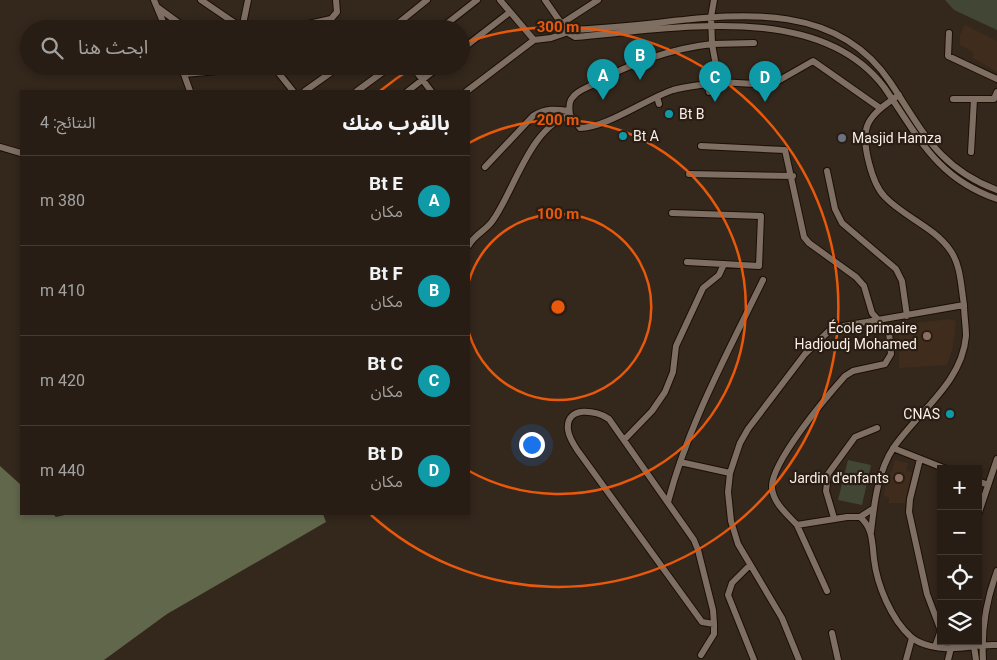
<!DOCTYPE html>
<html lang="ar">
<head>
<meta charset="utf-8">
<style>
  :root { --surface:#271d15; --page:#332a22; --text:#f1f3f6; --muted:#a4a2a0; --line:#433b34; --accent:#db2777 }
  body { margin:0; font-family:Roboto,"Noto Sans Arabic",sans-serif; background:var(--page); color:var(--text); direction:rtl }
  .controls { position:absolute; right:15px; bottom:15px; display:grid; overflow:hidden; border-radius:0px; box-shadow:0 2px 8px #0003 }
  .controls button { width:45px; height:45px; display:grid; place-items:center; padding:0; border:0; border-bottom:1px solid var(--line); background:var(--surface); color:var(--text); font:25px sans-serif }
  .you { position:absolute; left:531px; top:444px; width:18px; height:18px; margin:-12px; border:4px solid #fff; border-radius:50%; background:#1a73e8; box-shadow:0 0 0 8px #1a73e833 }
  .badge { display:grid; place-items:center; width:32px; height:32px; border-radius:50%; background:var(--accent); color:#fff; font-size:16px; font-weight:700 }
  .pin { position:absolute; translate:-50% -41px; filter:drop-shadow(0 1px 2px #0008) }
  .pin::after { content:''; position:absolute; top:26px; width:18px; height:15px; background:inherit; clip-path:polygon(0 0,100% 0,50% 100%) }
  .list { margin:0; padding:0; list-style:none }
  h2 { display:flex; justify-content:space-between; align-items:center; height:65px; margin:0; padding:0 20px; font-size:21px }
  h2 small { font-size:16px; font-weight:400; color:var(--muted) }
  .list li { display:grid; grid-template-columns:32px 1fr auto; gap:15px; align-items:center; box-sizing:border-box; height:90px; padding:0 20px; border-top:1px solid var(--line) }
  .list b { display:block; font-size:19px; white-space:nowrap }
  .list p { margin:0; font-size:16px; white-space:nowrap; color:var(--muted) }
  .list em { font-size:16px; font-style:normal; color:var(--muted) }
  .icon { flex:none; width:28px; height:28px; fill:none; stroke:currentColor; stroke-width:2; stroke-linecap:round; stroke-linejoin:round }
  .map { position:relative; flex:none; width:997px; height:660px; overflow:hidden; direction:ltr }
  .search { position:absolute; background:var(--surface); box-shadow:0 2px 8px #0003; left:20px; top:20px; width:450px; height:55px; display:flex; align-items:center; gap:12px; box-sizing:border-box; padding:0 18px; border-radius:28px; color:var(--muted); font-size:19px }
  .panel { position:absolute; background:var(--surface); box-shadow:0 2px 8px #0003; left:20px; top:90px; width:450px; height:425px; border-radius:0px; direction:rtl }
  .map>svg:first-child { display:block }
</style>
</head>
<body>
<div class="map">
<svg width="997" height="660" viewBox="0 0 997 660">
  <rect width="100%" height="100%" fill="#34271c"/>
  <path fill="#3f2c1d" d="M965,25L997,41V72L973,58V52L960,45V35Z
    M949,319L956,321L953,347L947,365L899,368V325Z
    M895,460L908,463L906,471L912,472L905,503H889V498L883,495L889,473L892,472Z"/>
  <path fill="#424635" d="M945,0H997V30L954,10Z
    M848,460L871,465L862,505L838,500Z"/>
  <path fill="#60674b" d="M0,466L21,485V514H53L56,517L69,514H323L326,522L167,614L104,660H0Z"/>
  <g fill="none" stroke-linecap="round" stroke-linejoin="round">
    <defs>
      <path id="minor" d="M154,0L166,29
        M201,0L242,28
        M500,0L534,40L551,38L574,30C605,28 635,26 665,22C745,13 838,4 890,82C923,131 938,168 997,190
        M545,0L568,33L575,37C672,29 818,0 884,87C918,136 936,178 997,199
        M714,0L711,17L712,44C669,49 630,63 592,85C586,88 577,91 573,97C569,101 569,109 570,115L580,128C606,128 646,99 673,90C688,86 704,85 719,82L712,44L754,43
        M157,7L187,29
        M561,24L598,0
        M242,29L248,0
        M286,29L331,19L337,12L336,0
        M391,29L427,0
        M440,29L477,0
        M949,33L948,56L997,79
        M461,50L510,12
        M181,66L190,91
        M278,66L277,71L293,91
        M412,66L431,91
        M184,74L271,66
        M719,82L771,85L813,61L880,108
        M708,84L709,92
        M305,91L340,66
        M357,91L391,66
        M408,91L440,66
        M467,91L534,40
        M657,97L659,104
        M953,99H974
        M701,146L785,150L804,237L809,243L856,277L864,286L872,313L889,332L891,354L885,364L853,371L845,376C828,395 770,463 772,488C773,503 788,515 797,525L847,517H860
        M0,147L21,153
        M971,152L974,99H994L997,92
        M485,167L533,116C546,108 555,109 569,111
        M827,171L835,209L842,223L896,269L902,281L907,316
        M689,174L793,176
        M672,213L761,216L759,266L687,262
        M469,245C475,234 487,230 493,220C515,189 530,127 570,115
        M624,440L652,411L665,392L673,372L676,346L703,288L719,275L724,264
        M893,448L946,469
        M920,459L910,499L909,512L927,594L941,631
        M680,462L730,473
        M978,481L988,485
        M668,502C688,425 728,352 763,280
        M874,508L860,517C873,528 872,542 874,559C877,585 891,619 911,637C920,645 939,649 951,648C967,648 981,644 997,645
        M978,515L997,459
        M834,518L826,491L828,474L855,437L877,428
        M797,525L827,591
        M871,532C874,504 878,470 894,447C919,411 962,383 966,336C966,326 964,315 964,305
        M750,565L732,583L728,595L754,660
        M832,633L838,660
        M974,646L976,660
        M935,647L941,630
        M701,655L714,634V624L713,610L698,550L694,540L609,419C597,410 565,405 568,430C569,438 574,445 578,451L702,622L714,624
        M799,660L782,618L738,544L731,521L728,492L730,473L740,443L748,429L805,354L832,328L964,305C961,287 961,265 950,250C934,227 904,217 885,197C876,188 872,175 869,163C859,125 868,116 899,95
        M906,660L912,638
        M948,660L951,648
        M983,660C981,628 986,601 997,571"/>
    </defs>
    <use href="#minor" stroke="#1b0f06" stroke-width="8"/>
    <use href="#minor" stroke="#7f6f63" stroke-width="6"/>
  </g>
  <g fill="none" stroke="#e8590c" stroke-width="2.5">
    <path d="M469 281A93 93 0 1 1 469 333"/>
    <path d="M469 143A187 187 0 1 1 469 471"/>
    <path d="M380 91A280 280 0 0 1 414 67M462 44A280 280 0 1 1 371 515"/>
  </g>
  <g fill="#0f9aa8" stroke="#2a1d13" stroke-width="2">
    <circle cx="669" cy="114" r="5"/>
    <circle cx="623" cy="136" r="5"/>
    <circle cx="950" cy="414" r="5"/>
  </g>
  <circle fill="#6b7280" stroke="#2a1d13" stroke-width="2" cx="842" cy="138" r="5"/>
  <g fill="#8d6e63" stroke="#2a1d13" stroke-width="2">
    <circle cx="927" cy="336" r="5"/>
    <circle cx="899" cy="478" r="5"/>
  </g>
  <g text-anchor="middle" stroke-width="4.5" stroke-linejoin="round" paint-order="stroke">
    <g font-size="14" fill="#f8efe8" stroke="#2a1d13" text-anchor="start">
      <text x="679" y="119">Bt B</text>
      <text x="633" y="141">Bt A</text>
      <text x="852" y="143">Masjid Hamza</text>
      <text x="917" y="333" text-anchor="end">École primaire<tspan x="917" dy="16">Hadjoudj Mohamed</tspan></text>
      <text x="940" y="419" text-anchor="end">CNAS</text>
      <text x="889" y="483" text-anchor="end">Jardin d'enfants</text>
    </g>
  </g>
  <circle cx="558" cy="307" r="8" fill="#e8590c" stroke="#2a1d13" stroke-width="2.5"/>
  <g font-size="15" text-anchor="middle" font-weight="bold" fill="#e8590c" stroke="#2a1d13" stroke-width="4.5" stroke-linejoin="round" paint-order="stroke">
    <text x="558" y="32">300 m</text>
    <text x="558" y="125">200 m</text>
    <text x="558" y="219">100 m</text>
  </g>
</svg>
<div class="controls">
<button>+</button>
<button>−</button>
<button><svg class="icon" aria-label="locate" viewBox="0 0 24 24"><circle cx="12" cy="12" r="6"/><path d="M12 2v4M12 18v4M2 12h4M18 12h4"/></svg></button>
<button><svg class="icon" aria-label="layers" viewBox="0 0 24 24"><path d="M12 4l9 5-9 5-9-5zM3 14l9 5 9-5"/></svg></button>
</div>
<div class="you"></div>
<div class="pin badge" style="left:603px;top:100px;background:#0f9aa8">A</div>
<div class="pin badge" style="left:640px;top:80px;background:#0f9aa8">B</div>
<div class="pin badge" style="left:715px;top:102px;background:#0f9aa8">C</div>
<div class="pin badge" style="left:765px;top:102px;background:#0f9aa8">D</div>
<div class="search"><svg class="icon" aria-label="search" viewBox="0 0 24 24"><circle cx="10" cy="10" r="6"/><path d="M15 15l6 6"/></svg>ابحث هنا</div>
<section class="panel">
<h2>بالقرب منك<small>النتائج: 4</small></h2>
<ul class="list">
<li><span class="badge" style="background:#0f9aa8">A</span><div><b>Bt E</b><p>مكان</p></div><em>380 m</em></li>
<li><span class="badge" style="background:#0f9aa8">B</span><div><b>Bt F</b><p>مكان</p></div><em>410 m</em></li>
<li><span class="badge" style="background:#0f9aa8">C</span><div><b>Bt C</b><p>مكان</p></div><em>420 m</em></li>
<li><span class="badge" style="background:#0f9aa8">D</span><div><b>Bt D</b><p>مكان</p></div><em>440 m</em></li>
</ul>
</section>
</div>
</body>
</html>
